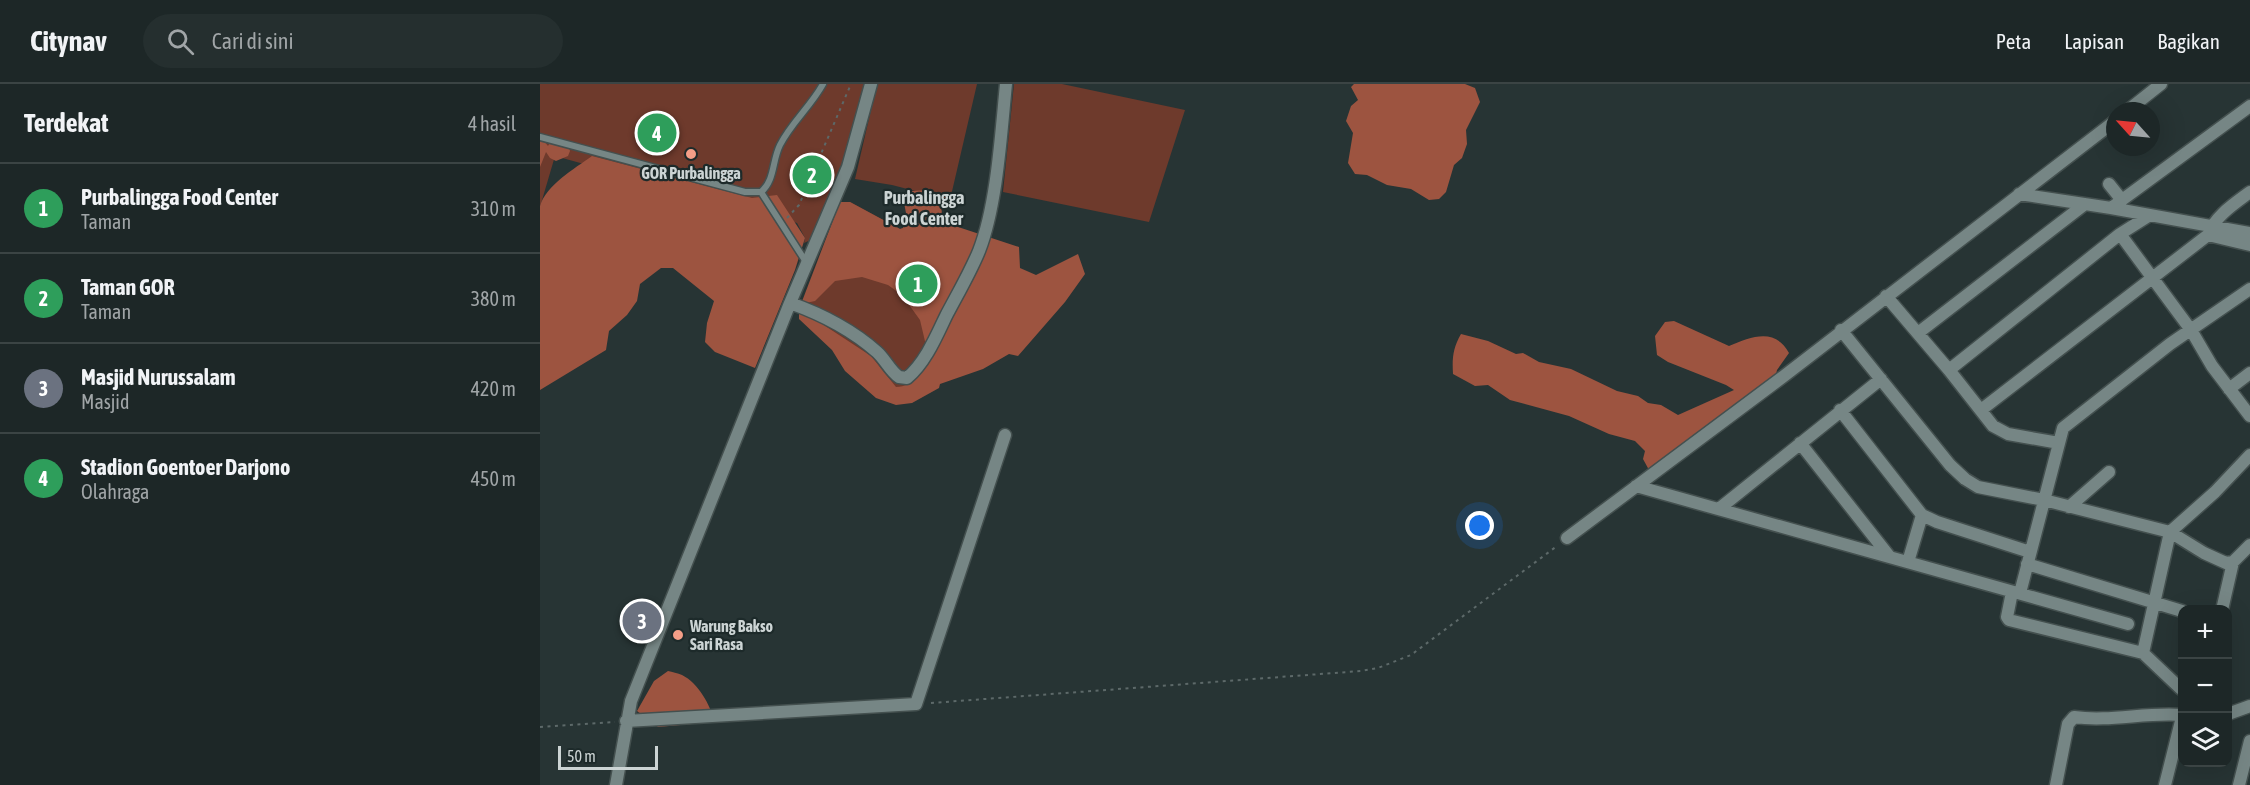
<!DOCTYPE html>
<html lang="id">
<head>
<meta charset="utf-8">
<style>
  :root { --surface:#1d2727; --page:#252f2f; --text:#f1f3f6; --muted:#a0a5a7; --line:#3b4444; --accent:#8c9099 }
  body { margin:0; font-family:"Asap Condensed",sans-serif; background:var(--page); color:var(--text) }
  .controls { position:absolute; right:18px; bottom:18px; display:grid; overflow:hidden; border-radius:12px; box-shadow:0 6px 24px #0002 }
  .controls button { width:54px; height:54px; display:grid; place-items:center; padding:0; border:0; border-bottom:2px solid var(--line); background:var(--surface); color:var(--text); font:30px sans-serif }
  .compass { position:absolute; left:1566px; top:18px; width:54px; height:54px; border-radius:50%; background:var(--surface); box-shadow:0 6px 24px #0002; rotate:297deg }
  .scale { position:absolute; left:18px; bottom:15px; width:100px; box-sizing:border-box; padding-left:6px; border:3px solid #ccd4d4; border-top:0; font-size:16px; line-height:21px; white-space:nowrap; color:#ccd4d4; -webkit-text-stroke:4px #1d2a2a; paint-order:stroke }
  .you { position:absolute; left:940px; top:442px; width:21px; height:21px; margin:-15px; border:4px solid #fff; border-radius:50%; background:#1a73e8; box-shadow:0 0 0 9px #1a73e833 }
  .badge { display:grid; place-items:center; width:39px; height:39px; border-radius:50%; background:var(--accent); color:#fff; font-size:20px; font-weight:700 }
  .pin { position:absolute; translate:-50% -50%; border:3px solid #fff; box-shadow:0 2px 6px #0006 }
  .list { margin:0; padding:0; list-style:none }
  h2 { display:flex; justify-content:space-between; align-items:center; height:78px; margin:0; padding:0 24px; font-size:26px }
  h2 small { font-size:20px; font-weight:400; color:var(--muted) }
  .list li { display:grid; grid-template-columns:39px 1fr auto; gap:18px; align-items:center; box-sizing:border-box; height:90px; padding:0 24px; border-top:2px solid var(--line) }
  .list b { display:block; font-size:22px; white-space:nowrap }
  .list p { margin:0; font-size:20px; white-space:nowrap; color:var(--muted) }
  .list em { font-size:20px; font-style:normal; color:var(--muted) }
  .icon { flex:none; width:33px; height:33px; fill:none; stroke:currentColor; stroke-width:2; stroke-linecap:round; stroke-linejoin:round }
  .map { position:relative; flex:none; width:1710px; height:701px; overflow:hidden }
  header { display:flex; align-items:center; gap:36px; box-sizing:border-box; height:84px; padding:0 30px; background:var(--surface); border-bottom:2px solid var(--line) }
  header strong { font-size:28px }
  nav { display:flex; gap:33px; margin-inline-start:auto; font-size:21px }
  .search { width:420px; height:54px; background:var(--page); display:flex; align-items:center; gap:15px; box-sizing:border-box; padding:0 21px; border-radius:33px; color:var(--muted); font-size:22px }
  main { display:flex }
  aside { flex:1; background:var(--surface) }
  .map>svg:first-child { display:block }
</style>
</head>
<body>
<header>
<strong>Citynav</strong>
<div class="search"><svg class="icon" aria-label="search" viewBox="0 0 24 24"><circle cx="10" cy="10" r="6"/><path d="M15 15l6 6"/></svg>Cari di sini</div>
<nav><a>Peta</a><a>Lapisan</a><a>Bagikan</a></nav>
</header>
<main>
<aside>
<h2>Terdekat<small>4 hasil</small></h2>
<ul class="list">
<li><span class="badge" style="background:#2e9e5b">1</span><div><b>Purbalingga Food Center</b><p>Taman</p></div><em>310 m</em></li>
<li><span class="badge" style="background:#2e9e5b">2</span><div><b>Taman GOR</b><p>Taman</p></div><em>380 m</em></li>
<li><span class="badge" style="background:#6b7280">3</span><div><b>Masjid Nurussalam</b><p>Masjid</p></div><em>420 m</em></li>
<li><span class="badge" style="background:#2e9e5b">4</span><div><b>Stadion Goentoer Darjono</b><p>Olahraga</p></div><em>450 m</em></li>
</ul>
</aside>
<div class="map">
<svg width="1710" height="701" viewBox="0 0 1710 701">
  <rect width="100%" height="100%" fill="#273434"/>
  <path fill="#6e3a2c" d="M0,0H327L311,65L273,155L264,159L265,154L257,139L15,72L0,123Z
    M337,0H437L410,116L352,101L315,95Z
    M474,0H522L645,26L609,138L463,108Z
    M310,118L360,145L382,140L424,279L346,311L263,233Z"/>
  <path fill="#9d5440" d="M814,0H925L935,4L940,18L926,46L927,60L922,74L914,81L906,108L899,115L889,116L871,105L847,101L827,91L815,90L808,79L813,49L806,37L811,22L818,16L811,3Z
    M0,52L8,62L11,57L28,60L30,67L28,72L16,77L10,74L6,68L0,83Z
    M52,72L212,114L237,111L265,154L255,186L215,284L175,268L165,258L167,239L174,217L133,184H121L100,200L97,217L87,231L69,247L66,266L0,306V122C6,101 34,85 52,72Z
    M388,106L400,113L403,138L479,163L480,184L496,191L538,170L545,190L525,218L478,272L469,270L443,285L400,300L399,304L372,319L356,321L336,314L305,287L292,266L259,235V230H267L331,272L356,303C375,303 379,285 388,270L380,236L362,211L348,201L322,193L295,197L275,217L261,220L300,118H310L360,145L363,144L367,134L364,119L372,107Z
    M1134,237L1189,262C1211,253 1235,243 1249,269L1237,286L1234,299L1109,386L1103,375L1105,367L1095,357L1069,350L1029,332L970,316L948,301L935,302L913,290C912,274 913,264 921,250L948,257L976,270L983,269L999,278L1031,285L1077,307L1098,312L1108,319L1121,321L1138,331L1194,306L1186,301L1128,278L1117,271L1115,252L1125,238Z
    M128,587C132,588 138,589 142,591C158,599 171,621 174,638L118,643L97,627L114,597Z"/>
  <g fill="none" stroke-linecap="round" stroke-linejoin="round">
    <defs>
      <path id="service" d="M0,53L205,108H221C235,96 232,77 240,61C251,39 271,22 283,0
        M221,108L266,178"/>
      <path id="minor" d="M1587,27L1621,0
        M1569,100L1581,115
        M1479,110L1571,124L1710,149
        M1571,124L1710,22
        M1580,150L1651,246L1672,282L1710,332
        M1668,151L1710,161
        M1346,212L1409,286L1580,150L1610,131
        M250,219C281,230 311,245 337,268C345,275 350,287 359,293L367,294C385,279 396,253 406,232C417,211 430,189 439,167C457,121 461,50 466,0
        M1301,246L1410,381L1425,395L1438,403L1504,416L1630,448L1664,469L1686,479L1693,478L1710,461
        M1378,249L1545,120
        M1409,286L1453,342L1468,350L1519,359
        M1689,305L1710,289
        M1300,326L1382,431L1397,438L1490,468
        M1441,326L1668,151C1675,132 1694,120 1710,108
        M1260,359L1349,472
        M1096,402L1588,540
        M1529,423L1569,388
        M1180,424L1341,295
        M1027,454L1244,292L1575,37
        M1368,478L1382,431
        M1487,480L1642,527
        M1472,508L1467,533L1469,536L1603,569L1630,448L1675,408L1710,371
        M1480,509L1523,344L1630,260L1710,205
        M1682,526L1693,478
        M1603,569L1641,605
        M1688,630L1710,622
        M86,637L376,620L465,351
        M76,701L91,617L250,219L308,83L331,0
        M1516,701L1528,640L1534,633C1570,638 1606,628 1642,631
        M1625,701L1642,633
        M1699,701L1710,657"/>
    </defs>
    <use href="#service" stroke="#44504f" stroke-width="9"/>
    <use href="#minor" stroke="#44504f" stroke-width="15"/>
    <path stroke="#5d6969" stroke-width="2" stroke-dasharray="3 4.5" stroke-linecap="butt" d="M247,134L259,121L311,0
      M391,619L821,587L838,584L871,571L1017,462
      M0,643L75,638"/>
    <use href="#service" stroke="#768685" stroke-width="6"/>
    <use href="#minor" stroke="#768685" stroke-width="12"/>
  </g>
  <g fill="#f49e87" stroke="#1d2a2a" stroke-width="2">
    <circle cx="151" cy="70" r="6"/>
    <circle cx="138" cy="551" r="6"/>
  </g>
  <g text-anchor="middle" stroke-width="4.5" stroke-linejoin="round" paint-order="stroke">
    <g font-size="16" font-weight="bold" fill="#ccd4d4" stroke="#1d2a2a">
      <text x="151" y="95">GOR Purbalingga</text>
      <text x="150" y="548" text-anchor="start">Warung Bakso<tspan x="150" dy="18">Sari Rasa</tspan></text>
    </g>
    <g font-size="18" font-weight="bold" fill="#ccd4d4" stroke="#1d2a2a">
      <text x="384" y="120">Purbalingga<tspan x="384" dy="21">Food Center</tspan></text>
    </g>
  </g>
</svg>
<div class="controls">
<button>+</button>
<button>−</button>
<button><svg class="icon" aria-label="layers" viewBox="0 0 24 24"><path d="M12 4l9 5-9 5-9-5zM3 14l9 5 9-5"/></svg></button>
</div>
<svg class="compass" viewBox="-18 -18 36 36"><path d="M0-13l5 13h-10z" fill="#e53935"/><path d="M0 13l5-13h-10z" fill="#a0a5a7"/></svg>
<div class="scale">50 m</div>
<div class="you"></div>
<div class="pin badge" style="left:378px;top:200px;background:#2e9e5b">1</div>
<div class="pin badge" style="left:272px;top:91px;background:#2e9e5b">2</div>
<div class="pin badge" style="left:102px;top:537px;background:#6b7280">3</div>
<div class="pin badge" style="left:117px;top:49px;background:#2e9e5b">4</div>
</div>
</main>
</body>
</html>
